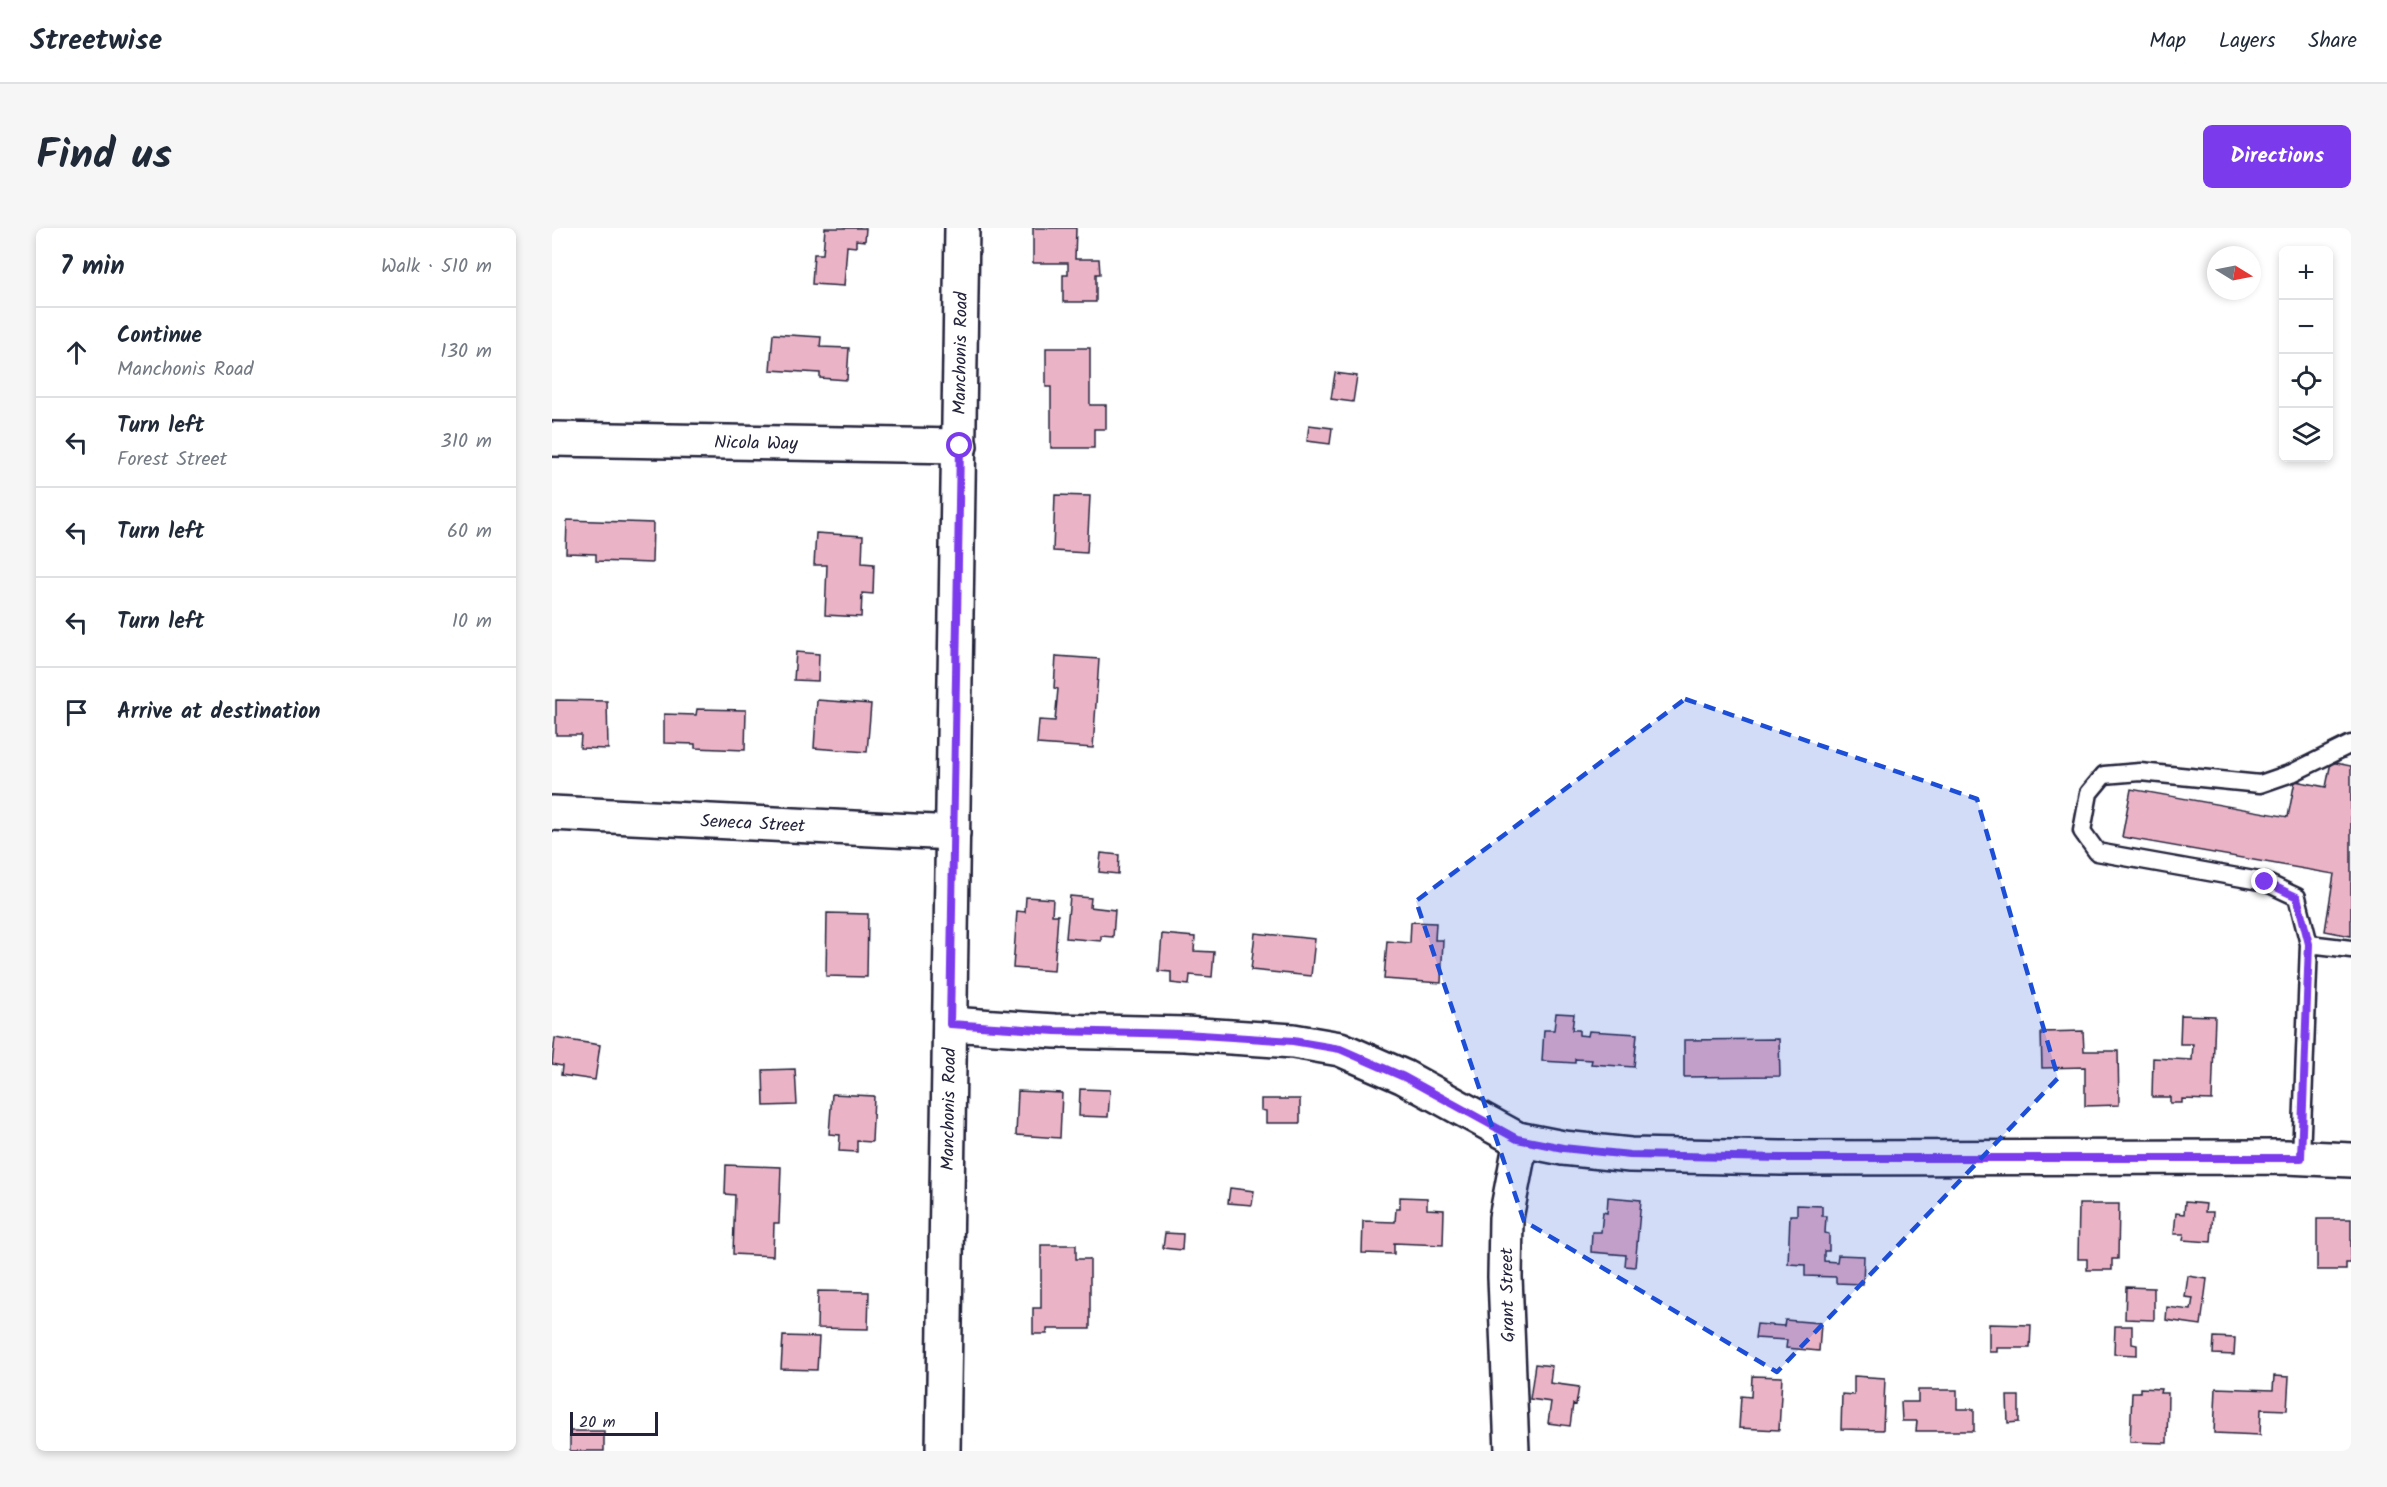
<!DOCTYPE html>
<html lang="en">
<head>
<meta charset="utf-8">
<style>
  :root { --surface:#fff; --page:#f6f6f7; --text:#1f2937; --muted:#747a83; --line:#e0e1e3; --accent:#7c3aed }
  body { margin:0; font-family:Kalam,sans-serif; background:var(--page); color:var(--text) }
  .controls { position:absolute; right:18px; top:18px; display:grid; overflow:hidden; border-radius:9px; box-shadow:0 3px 9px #0003 }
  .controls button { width:54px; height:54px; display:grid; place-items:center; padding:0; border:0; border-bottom:2px solid var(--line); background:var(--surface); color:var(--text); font:30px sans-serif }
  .compass { position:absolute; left:1655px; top:18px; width:54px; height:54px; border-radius:50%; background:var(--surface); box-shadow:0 3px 9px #0003; rotate:100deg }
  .scale { position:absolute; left:18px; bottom:15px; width:88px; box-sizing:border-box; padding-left:6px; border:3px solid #22223b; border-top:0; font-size:16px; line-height:21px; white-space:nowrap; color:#22223b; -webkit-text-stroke:4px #fff; paint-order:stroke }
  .stop { position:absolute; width:18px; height:18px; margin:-14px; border:4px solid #7c3aed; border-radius:50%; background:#fff }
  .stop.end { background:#7c3aed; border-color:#fff; box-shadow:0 2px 6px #0008 }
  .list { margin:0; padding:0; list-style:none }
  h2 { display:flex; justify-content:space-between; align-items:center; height:78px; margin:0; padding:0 24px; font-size:26px }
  h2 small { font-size:20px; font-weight:400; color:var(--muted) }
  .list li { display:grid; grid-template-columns:39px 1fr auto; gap:18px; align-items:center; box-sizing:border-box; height:90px; padding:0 24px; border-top:2px solid var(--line) }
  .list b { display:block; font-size:22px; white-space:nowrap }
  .list p { margin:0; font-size:20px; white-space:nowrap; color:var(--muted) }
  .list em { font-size:20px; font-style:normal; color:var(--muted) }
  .icon { flex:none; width:33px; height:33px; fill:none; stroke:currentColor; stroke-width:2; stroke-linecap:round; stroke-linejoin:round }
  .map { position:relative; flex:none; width:1799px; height:1223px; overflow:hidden; border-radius:9px }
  header { display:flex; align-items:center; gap:36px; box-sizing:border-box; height:84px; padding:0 30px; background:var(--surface); border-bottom:2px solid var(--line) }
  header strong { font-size:28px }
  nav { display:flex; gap:33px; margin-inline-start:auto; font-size:21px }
  .intro { display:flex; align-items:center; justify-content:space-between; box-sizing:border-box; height:144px; padding:0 36px }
  h1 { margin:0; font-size:42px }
  .button { padding:15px 27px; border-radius:9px; background:var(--accent); color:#fff; font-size:21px; font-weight:700 }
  main { display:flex; gap:36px; padding:0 36px }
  aside { flex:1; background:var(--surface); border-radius:9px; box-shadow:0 3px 9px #0003 }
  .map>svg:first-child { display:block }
</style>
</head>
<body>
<header>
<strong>Streetwise</strong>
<nav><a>Map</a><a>Layers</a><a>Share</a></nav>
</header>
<div class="intro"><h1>Find us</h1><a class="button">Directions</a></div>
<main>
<aside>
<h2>7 min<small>Walk · 510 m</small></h2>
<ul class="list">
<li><svg class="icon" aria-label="ahead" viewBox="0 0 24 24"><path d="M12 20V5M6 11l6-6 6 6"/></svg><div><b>Continue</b><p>Manchonis Road</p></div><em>130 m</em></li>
<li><svg class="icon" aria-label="left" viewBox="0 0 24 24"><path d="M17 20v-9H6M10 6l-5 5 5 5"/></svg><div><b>Turn left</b><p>Forest Street</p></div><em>310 m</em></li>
<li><svg class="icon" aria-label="left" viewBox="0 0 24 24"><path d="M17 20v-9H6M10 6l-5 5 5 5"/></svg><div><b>Turn left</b></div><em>60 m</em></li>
<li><svg class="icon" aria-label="left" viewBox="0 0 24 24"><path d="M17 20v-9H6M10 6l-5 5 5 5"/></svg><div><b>Turn left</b></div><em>10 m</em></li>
<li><svg class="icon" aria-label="arrive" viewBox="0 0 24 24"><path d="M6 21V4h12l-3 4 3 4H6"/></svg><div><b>Arrive at destination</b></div></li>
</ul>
</aside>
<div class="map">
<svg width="1799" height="1223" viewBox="0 0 1799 1223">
  <rect width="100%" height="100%" fill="#fff"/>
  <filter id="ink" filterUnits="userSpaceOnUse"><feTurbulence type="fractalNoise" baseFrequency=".0167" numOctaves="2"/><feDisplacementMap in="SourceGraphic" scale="12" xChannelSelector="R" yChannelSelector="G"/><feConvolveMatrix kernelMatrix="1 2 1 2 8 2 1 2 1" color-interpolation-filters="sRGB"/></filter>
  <g filter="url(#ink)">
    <path fill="#ebb3c6" stroke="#22223b" stroke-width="1.5" d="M273,0H314L313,13L304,12V19L295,18L292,58L260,56L262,26H271Z
      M481,0H524L523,31H547L548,46H544V74H511V47H516V35H481Z
      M221,106L269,109L268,119L297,120L295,152L268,150V145L218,142Z
      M494,120H538V177H554V201H542V220H499V159H494Z
      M783,145L805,148L801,174L779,171Z
      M757,197L780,200L778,216L755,213Z
      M503,267L538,268L535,325L501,323Z
      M15,292L101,295L100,335L44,333V326L14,325Z
      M264,305L311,308L310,335L322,336L321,366L310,365L309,389L273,387L275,337H262Z
      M244,424L267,426L266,453L242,452Z
      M504,428L547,431L541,520L485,516L487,492L503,493L506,461L502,460Z
      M4,472L55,473L56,521L28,520L29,507H4Z
      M265,472L319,476L315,524L262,520Z
      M145,481L194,482L193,522L143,520V516L112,515V486L144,487Z
      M1779,534L1799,538V708L1773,703L1782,646L1570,609L1579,561L1736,589L1743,553L1774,559Z
      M549,625L567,627L566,646L547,644Z
      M518,668L539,670L538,679L563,682L561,709L549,708V713L514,710Z
      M474,669L501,671L500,687H506L502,743L461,740L465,683L473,684Z
      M275,685L316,686L315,749L274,748Z
      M859,694L884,695L883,712H891L889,755L832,751L835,713L858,715Z
      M703,705L763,711L759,748L699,742Z
      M610,706L643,709L642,723L662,724L660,749L638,747L637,757L619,755V744L607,743Z
      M1004,785L1022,786L1020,802H1027V807L1036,808L1037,803L1085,806L1082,839L1039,836L1040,832L1023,831V835L990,833L992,802H1002Z
      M1629,787L1663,788L1660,872L1630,871V875H1618V869H1600L1601,830L1640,832L1641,816H1628Z
      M1531,803L1532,823H1566L1567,877L1533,878V839L1490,840L1489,804Z
      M3,810L48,817L43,852L9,847L10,838L0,836Z
      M1227,811L1228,848L1132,849V812Z
      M243,841L245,877L212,878L211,842Z
      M528,861L558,862L556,889L527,888Z
      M466,863L510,865L508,910L464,907Z
      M280,866L322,868L320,914L305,913V924L287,923L288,907L277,906Z
      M709,871H748V895H714V883L709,882Z
      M174,937L229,939L227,995H222L221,1028L181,1026L183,967L173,966Z
      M678,960L702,963L700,977L676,975Z
      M848,969L875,970V981L892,982L891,1017L842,1015V1026L810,1025L811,993L843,994L844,981H848Z
      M1056,969L1089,972L1083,1039L1073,1038L1074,1027L1039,1024L1040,1004H1049L1051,984L1055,985Z
      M1633,974L1654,976L1653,984H1661L1659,1014L1631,1012L1632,1006H1622L1624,985L1632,986Z
      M1527,976H1567L1566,1031H1560V1042H1535V1031H1526Z
      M1245,977L1270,978V988H1274L1273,1005L1277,1006V1023H1272V1033L1285,1034L1286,1027L1312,1028L1311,1056L1284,1055V1049L1253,1048V1037L1236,1036L1238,987H1245Z
      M1765,991H1799V1035H1794V1042H1765Z
      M613,1005L631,1006L630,1022L611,1020Z
      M489,1017H524V1031H538V1101H495V1106H481V1080H489Z
      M1636,1048L1655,1051L1649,1097L1614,1092L1615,1079L1639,1082L1641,1070L1633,1069Z
      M1574,1059L1602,1060V1092L1573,1091Z
      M266,1063L317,1064L316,1101L265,1100Z
      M1233,1092L1269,1095L1267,1123L1234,1120L1235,1112L1203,1110L1205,1096L1232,1098Z
      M1437,1096L1479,1097L1478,1120H1445V1124H1437Z
      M1563,1098H1580V1116L1585,1117V1127L1562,1126Z
      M231,1108L267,1109L265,1142L229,1141Z
      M1662,1109L1683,1110L1682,1127L1661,1126Z
      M983,1136L1000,1138L998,1155L1027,1159L1024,1177L1021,1176L1018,1198L996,1195L999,1174L978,1171Z
      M1200,1148L1230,1149L1227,1202L1187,1200L1189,1168L1199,1169Z
      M1302,1148L1333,1150L1331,1202L1289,1201L1290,1166L1302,1167Z
      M1722,1148L1737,1149L1735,1182L1709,1181L1708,1207L1662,1205L1664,1160L1721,1162Z
      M1588,1160L1609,1161L1608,1165H1616L1615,1215L1578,1214L1580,1164H1588Z
      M1366,1162H1405V1181H1422V1203H1364L1365,1193H1350L1349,1174H1366Z
      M1455,1168H1467V1194L1456,1195Z
      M18,1203H52V1223H18Z"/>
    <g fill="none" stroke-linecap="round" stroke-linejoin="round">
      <defs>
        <path id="service" d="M1799,516L1740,545L1708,556L1588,544L1552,547L1537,565L1530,603L1545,624L1713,654L1745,669L1757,716L1799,721
          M1749,930L1757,716"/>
        <g id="minor">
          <path id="s1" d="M0,211L408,218"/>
          <path id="s2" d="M0,585L401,605"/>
          <path d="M398,796L503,803L633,806L741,813L788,821L852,849L965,911L1011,920L1078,927L1229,930L1734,929L1799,932"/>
          <path id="s3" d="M391,1223L410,0"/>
          <path d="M960,1223L953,1049L954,990L969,912"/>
        </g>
      </defs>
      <use href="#service" stroke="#22223b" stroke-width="21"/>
      <use href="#minor" stroke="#22223b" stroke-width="38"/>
      <use href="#service" stroke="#fff" stroke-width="16"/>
      <use href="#minor" stroke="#fff" stroke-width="33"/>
    </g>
  </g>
  <g fill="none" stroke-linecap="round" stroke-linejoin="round" filter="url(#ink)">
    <path stroke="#7c3aed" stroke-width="8" d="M408,218L398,796L503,803L633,806L741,813L788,821L852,849L965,911L1011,920L1078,927L1229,930H1749L1757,716L1745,669L1713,654"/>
  </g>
  <path fill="#1d4ed8" fill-opacity="0.2" stroke="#1d4ed8" stroke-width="4.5" stroke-dasharray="12 8" stroke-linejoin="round" d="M1133,471L1425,571L1506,850L1225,1144L972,993L864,673Z"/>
  <g text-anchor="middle" stroke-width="4.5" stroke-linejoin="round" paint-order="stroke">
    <g font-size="18" fill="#22223b" stroke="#fff">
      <text dy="6" stroke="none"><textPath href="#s3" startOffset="1098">Manchonis Road</textPath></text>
      <text dy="6" stroke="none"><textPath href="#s1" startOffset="204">Nicola Way</textPath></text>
      <text dy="6" stroke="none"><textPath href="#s2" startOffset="201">Seneca Street</textPath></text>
      <text dy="6" stroke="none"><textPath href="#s3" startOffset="342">Manchonis Road</textPath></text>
      <text transform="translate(955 1067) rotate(-91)" y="6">Grant Street</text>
    </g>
  </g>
</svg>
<div class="controls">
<button>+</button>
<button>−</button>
<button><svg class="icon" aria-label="locate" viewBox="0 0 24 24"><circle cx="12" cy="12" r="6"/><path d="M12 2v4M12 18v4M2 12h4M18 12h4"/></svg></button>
<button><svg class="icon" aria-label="layers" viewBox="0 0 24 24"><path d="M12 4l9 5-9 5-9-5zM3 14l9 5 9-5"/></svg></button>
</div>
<svg class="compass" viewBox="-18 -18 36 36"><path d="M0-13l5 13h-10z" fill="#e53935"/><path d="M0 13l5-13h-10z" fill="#747a83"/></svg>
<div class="scale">20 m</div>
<div class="stop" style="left:408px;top:218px"></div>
<div class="stop end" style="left:1713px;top:654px"></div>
</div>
</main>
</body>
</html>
